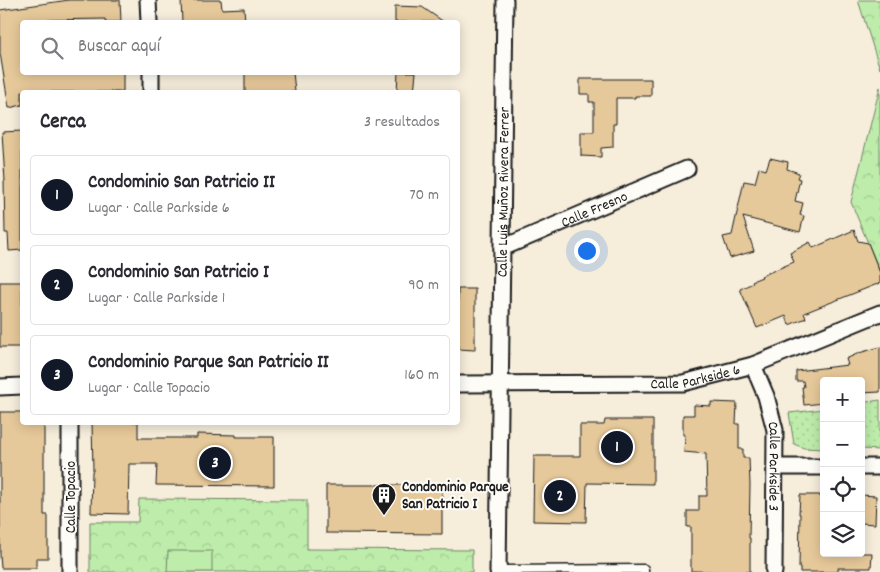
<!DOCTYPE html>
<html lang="es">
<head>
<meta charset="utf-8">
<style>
  :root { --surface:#fff; --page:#f7f7f7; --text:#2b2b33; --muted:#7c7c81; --line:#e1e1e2; --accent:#111827 }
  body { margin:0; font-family:Dekko,sans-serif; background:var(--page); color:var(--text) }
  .controls { position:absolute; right:15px; bottom:15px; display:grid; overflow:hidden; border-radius:5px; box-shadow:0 2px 12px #0003 }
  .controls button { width:45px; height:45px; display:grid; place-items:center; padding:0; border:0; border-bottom:1px solid var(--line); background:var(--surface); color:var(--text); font:25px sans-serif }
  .you { position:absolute; left:586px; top:250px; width:18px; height:18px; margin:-12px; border:4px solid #fff; border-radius:50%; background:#1a73e8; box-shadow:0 0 0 8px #1a73e833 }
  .badge { display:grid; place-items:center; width:32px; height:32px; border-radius:50%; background:var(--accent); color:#fff; font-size:16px; font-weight:700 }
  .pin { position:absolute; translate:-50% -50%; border:2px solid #fff; box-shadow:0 1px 5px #0006 }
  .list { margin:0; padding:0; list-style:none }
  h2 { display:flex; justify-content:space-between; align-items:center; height:65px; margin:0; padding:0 20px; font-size:21px }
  h2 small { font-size:16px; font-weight:400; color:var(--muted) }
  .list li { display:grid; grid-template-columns:32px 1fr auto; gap:15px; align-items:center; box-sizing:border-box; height:80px; margin:0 10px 10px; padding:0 10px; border:1px solid var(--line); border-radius:5px }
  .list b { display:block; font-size:19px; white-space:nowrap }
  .list p { margin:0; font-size:16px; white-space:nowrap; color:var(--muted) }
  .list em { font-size:16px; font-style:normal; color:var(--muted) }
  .icon { flex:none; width:28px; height:28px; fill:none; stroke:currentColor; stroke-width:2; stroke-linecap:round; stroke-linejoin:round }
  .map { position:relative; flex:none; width:880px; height:572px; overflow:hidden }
  .search { position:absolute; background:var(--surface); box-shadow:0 2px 12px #0003; left:20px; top:20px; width:440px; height:55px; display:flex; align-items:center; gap:12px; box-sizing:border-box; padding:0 18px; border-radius:5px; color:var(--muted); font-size:19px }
  .panel { position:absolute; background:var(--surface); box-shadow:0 2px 12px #0003; left:20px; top:90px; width:440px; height:335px; border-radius:5px }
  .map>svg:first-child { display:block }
</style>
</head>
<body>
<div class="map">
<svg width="880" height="572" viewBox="0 0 880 572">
  <defs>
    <pattern id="grass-dots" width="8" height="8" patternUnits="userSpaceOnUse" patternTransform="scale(1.25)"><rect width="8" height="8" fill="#beedab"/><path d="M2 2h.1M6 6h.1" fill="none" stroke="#a3cb93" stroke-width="1.8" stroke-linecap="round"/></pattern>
    <pattern id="park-crowns" width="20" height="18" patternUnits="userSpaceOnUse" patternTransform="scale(1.25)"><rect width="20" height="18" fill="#beedab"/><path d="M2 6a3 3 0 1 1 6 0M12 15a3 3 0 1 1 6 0" fill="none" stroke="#a3cb93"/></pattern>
  </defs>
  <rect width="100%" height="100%" fill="#f6eddb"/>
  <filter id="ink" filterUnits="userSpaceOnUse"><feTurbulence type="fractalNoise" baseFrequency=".02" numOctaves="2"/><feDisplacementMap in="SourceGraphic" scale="10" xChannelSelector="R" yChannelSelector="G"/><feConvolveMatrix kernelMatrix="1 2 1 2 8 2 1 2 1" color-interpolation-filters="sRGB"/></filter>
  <g filter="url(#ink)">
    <path fill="url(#grass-dots)" stroke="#6d8464" d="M880,400V450L861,449V403Z
      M824,409V449L804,448L794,444L789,413Z"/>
    <path fill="url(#park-crowns)" stroke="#6d8464" d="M858,0H880V69Z
      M880,87V272L851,202Z
      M139,499L307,500V549L472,550V572H90V522H138Z"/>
    <path fill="#beedab" stroke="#6d8464" d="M168,551H212V572H167Z"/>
    <path fill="#e6c99a" stroke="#1c1c1c" d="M69,0H120L121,22H105V19L41,20L42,22H22V72H123V92H22V105L9,108L0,53V10Z
      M181,0H221L222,9L244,8L245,22H182Z
      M395,6L422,7L444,22H395Z
      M245,72H293L295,92H245Z
      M398,72H416L414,92H397Z
      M580,79H651V96H635V98H616V124H613V147L601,148V157L581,156V132H594V102H589V94H580Z
      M22,131V250L9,251L8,233H5L4,181H5L2,132Z
      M770,158L788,162L787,169L799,173L797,178L800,179L795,201L803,203L800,215L804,216L800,232L743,217L754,251L730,258L723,237L732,235L744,181L755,183L759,168L766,170Z
      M854,230L858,241L868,243L880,273V283L804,313L806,318L789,325L786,316L757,328L740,289L753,283L752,281L762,277L761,276L794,262L790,253L810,242L813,248Z
      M0,282H22V347H0Z
      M458,289H475V350L458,349Z
      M880,347V392L861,393V381H824V403L804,405L802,387H804L803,381H796V371L848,365L846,359L859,353Z
      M711,402L737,403L736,424H739V449H743V458H749L750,485L749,538H750V572L691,571V527H687V511H699V496H707L706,454L684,452L685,435H683V415H694V405L711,406Z
      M0,412H22V422H44V515H48V558H36V568H1L0,555Z
      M605,420H653V484L587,483L586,522L533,521L534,456H580V425H604Z
      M92,422H138V438H197V434L236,435V437H274V486L156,485L157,464H129L128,514L91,513L92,471H93Z
      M326,485H442V534L326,533Z
      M800,495H820V497H824V553H872L871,568H838V572H800V568H799L800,514H799Z
      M861,495L876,496L875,524L861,523Z"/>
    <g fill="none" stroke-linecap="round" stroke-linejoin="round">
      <defs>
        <path id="lane" d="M498,570L644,569V572"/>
        <g id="street">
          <path d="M148,0L149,22"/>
          <path d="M151,72V92"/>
          <path id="s1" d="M502,248L687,169"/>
          <path id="s2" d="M753,365L766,396L775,430L774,572"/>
          <path id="s3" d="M458,384L683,383L753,365L880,313"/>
          <path d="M0,387L22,386"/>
          <path d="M775,467H824"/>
          <path d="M861,467H880"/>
          <path d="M70,572V422"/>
          <path id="s4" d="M498,572L505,0"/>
        </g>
      </defs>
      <use href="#lane" stroke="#1c1c1c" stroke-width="11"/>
      <use href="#street" stroke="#1c1c1c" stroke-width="19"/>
      <use href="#lane" stroke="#fdfcf7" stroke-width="8"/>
      <use href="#street" stroke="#fdfcf7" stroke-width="15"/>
    </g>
  </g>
  <defs>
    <symbol id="building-pin" viewBox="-11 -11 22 30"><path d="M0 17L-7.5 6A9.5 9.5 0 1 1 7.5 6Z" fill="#1c1c1c" stroke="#fdfcf7"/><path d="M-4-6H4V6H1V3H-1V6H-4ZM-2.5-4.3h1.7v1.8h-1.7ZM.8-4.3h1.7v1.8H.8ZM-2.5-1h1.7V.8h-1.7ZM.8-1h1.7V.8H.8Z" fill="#fff"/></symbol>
  </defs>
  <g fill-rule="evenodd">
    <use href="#building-pin" x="370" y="481" width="28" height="38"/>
  </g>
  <g text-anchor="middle" stroke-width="4" stroke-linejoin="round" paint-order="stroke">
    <g font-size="15" fill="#1c1c1c" stroke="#fdfcf7">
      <text dy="5" stroke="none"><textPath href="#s4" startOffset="380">Calle Luis Muñoz Rivera Ferrer</textPath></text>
      <text dy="5" stroke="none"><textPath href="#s1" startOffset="100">Calle Fresno</textPath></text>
      <text dy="5" stroke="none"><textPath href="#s3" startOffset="238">Calle Parkside 6</textPath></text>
      <text dy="5" stroke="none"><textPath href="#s2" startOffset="105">Calle Parkside 3</textPath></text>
      <text transform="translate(70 497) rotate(-90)" y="5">Calle Topacio</text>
    </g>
    <g font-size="15" font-weight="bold" fill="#1c1c1c" stroke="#fdfcf7" text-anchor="start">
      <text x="402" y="491">Condominio Parque<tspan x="402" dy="17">San Patricio I</tspan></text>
    </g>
  </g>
</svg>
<div class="controls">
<button>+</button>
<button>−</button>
<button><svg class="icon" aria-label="locate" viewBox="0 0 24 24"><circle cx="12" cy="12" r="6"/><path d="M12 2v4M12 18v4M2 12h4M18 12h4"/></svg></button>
<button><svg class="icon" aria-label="layers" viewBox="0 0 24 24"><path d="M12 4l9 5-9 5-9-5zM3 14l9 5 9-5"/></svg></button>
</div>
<div class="you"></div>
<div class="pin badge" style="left:617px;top:447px">1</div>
<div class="pin badge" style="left:560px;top:496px">2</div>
<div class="pin badge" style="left:215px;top:463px">3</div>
<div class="search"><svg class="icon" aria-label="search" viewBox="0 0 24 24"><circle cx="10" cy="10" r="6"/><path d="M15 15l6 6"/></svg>Buscar aquí</div>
<section class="panel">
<h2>Cerca<small>3 resultados</small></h2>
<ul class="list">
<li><span class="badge">1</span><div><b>Condominio San Patricio II</b><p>Lugar · Calle Parkside 6</p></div><em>70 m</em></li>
<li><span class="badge">2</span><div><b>Condominio San Patricio I</b><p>Lugar · Calle Parkside 1</p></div><em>90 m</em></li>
<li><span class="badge">3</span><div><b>Condominio Parque San Patricio II</b><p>Lugar · Calle Topacio</p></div><em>160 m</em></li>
</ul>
</section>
</div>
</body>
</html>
